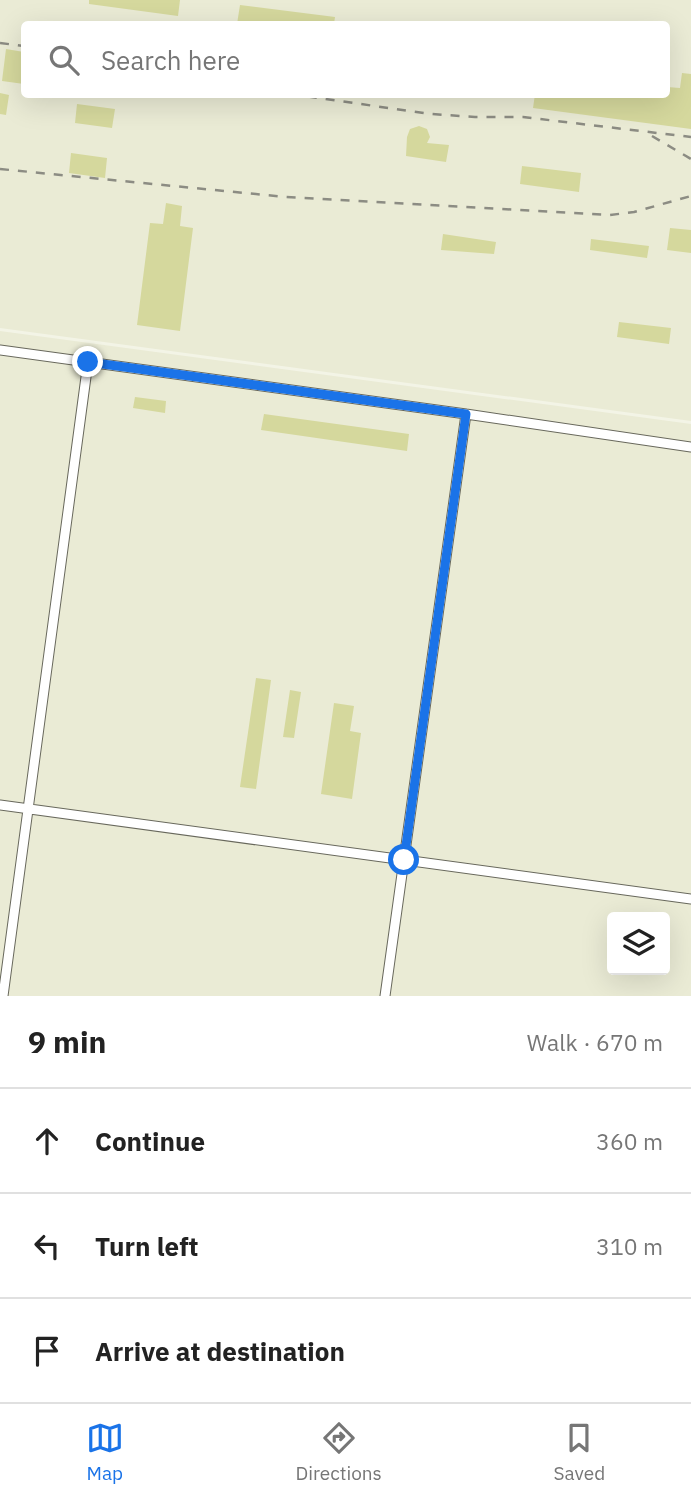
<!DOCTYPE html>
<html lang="en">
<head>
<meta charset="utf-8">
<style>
  :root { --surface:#fff; --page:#f6f6f6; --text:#222; --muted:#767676; --line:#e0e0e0; --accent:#1a73e8 }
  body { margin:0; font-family:"IBM Plex Sans",sans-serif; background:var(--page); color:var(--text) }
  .controls { position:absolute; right:21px; bottom:21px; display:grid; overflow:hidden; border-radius:7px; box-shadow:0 7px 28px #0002 }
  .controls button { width:63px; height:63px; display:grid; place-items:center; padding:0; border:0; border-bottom:2px solid var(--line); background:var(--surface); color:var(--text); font:35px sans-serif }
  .stop { position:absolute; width:21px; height:21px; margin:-16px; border:5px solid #1a73e8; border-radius:50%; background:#fff }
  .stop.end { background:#1a73e8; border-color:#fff; box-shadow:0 2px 7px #0008 }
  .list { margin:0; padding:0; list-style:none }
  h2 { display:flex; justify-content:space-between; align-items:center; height:91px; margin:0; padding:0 28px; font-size:30px }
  h2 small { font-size:23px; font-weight:400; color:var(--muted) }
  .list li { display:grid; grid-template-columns:46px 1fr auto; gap:21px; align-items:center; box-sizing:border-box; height:105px; padding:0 28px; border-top:2px solid var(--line) }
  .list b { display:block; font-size:26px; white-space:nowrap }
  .list em { font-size:23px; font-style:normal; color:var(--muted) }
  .icon { flex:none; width:38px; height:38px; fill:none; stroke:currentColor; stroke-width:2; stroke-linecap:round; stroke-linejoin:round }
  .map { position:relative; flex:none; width:691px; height:996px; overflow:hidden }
  .search { position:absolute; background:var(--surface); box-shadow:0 7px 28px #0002; left:21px; right:21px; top:21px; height:77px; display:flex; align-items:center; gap:18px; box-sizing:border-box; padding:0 24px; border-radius:7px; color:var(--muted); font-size:26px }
  .sheet { height:406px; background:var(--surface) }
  nav { display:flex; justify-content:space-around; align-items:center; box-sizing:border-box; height:98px; border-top:2px solid var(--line); background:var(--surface); font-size:19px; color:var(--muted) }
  nav a { display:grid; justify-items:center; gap:4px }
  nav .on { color:var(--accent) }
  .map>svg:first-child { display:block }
</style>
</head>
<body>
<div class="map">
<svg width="691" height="996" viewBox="0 0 691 996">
  <rect width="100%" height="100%" fill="#f3f4e6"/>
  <path fill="#eaebd5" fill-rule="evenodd" d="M0,0H691V421L0,328ZM24,24H666V94H24Z
    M0,331L691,424V996H0ZM612,917H665V970H612Z"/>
  <path fill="#d5d89d" d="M89,0H180L178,16L89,4Z
    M240,5L335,17L334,24H237Z
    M6,49L24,52V84L2,81Z
    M682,73L691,74V129L533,108L535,94H667V87L680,88Z
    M0,93L9,95L6,115L0,114Z
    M77,104L115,109L112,128L75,123Z
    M419,126L427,129L430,137L427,143L449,145L446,162L406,156L407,137L410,129Z
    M71,153L107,158L105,178L69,173Z
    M522,166L581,173L579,192L520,184Z
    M166,203L182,206L180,226L193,228L180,331L137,325L150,223L163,224Z
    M670,228L691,230V253L667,250Z
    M443,234L496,242L494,254L441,250Z
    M591,239L649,246L647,258L590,250Z
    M619,322L671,328L669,344L617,337Z
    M135,397L166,401L165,413L133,408Z
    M264,414L409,434L407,451L261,430Z
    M256,678L271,680L256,789L240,787Z
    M290,690L301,692L294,738L283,737Z
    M334,703L354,706L350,731L361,733L352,799L321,794Z"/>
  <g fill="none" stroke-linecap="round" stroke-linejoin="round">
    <defs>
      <path id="minor" d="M0,350L466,414L691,447
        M0,805L691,899
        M3,996L88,362
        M385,996L466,414"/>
    </defs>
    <use href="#minor" stroke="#68685c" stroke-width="11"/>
    <use href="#minor" stroke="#fff" stroke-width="9"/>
    <path stroke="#8c8c83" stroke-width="2.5" stroke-dasharray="9 9" stroke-linecap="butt" d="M0,43L24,46
      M290,94L431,114L475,117H523L691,137
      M652,136L691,159
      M0,169L286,197L610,215L634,212L691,196"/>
  </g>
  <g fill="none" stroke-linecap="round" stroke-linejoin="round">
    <path stroke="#1a73e8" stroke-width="9" d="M88,362L466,414L404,860"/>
  </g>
</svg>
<div class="controls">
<button><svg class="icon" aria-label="layers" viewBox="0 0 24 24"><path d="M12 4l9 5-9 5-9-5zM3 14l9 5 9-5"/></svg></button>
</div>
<div class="stop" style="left:404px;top:860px"></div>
<div class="stop end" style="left:88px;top:362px"></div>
<div class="search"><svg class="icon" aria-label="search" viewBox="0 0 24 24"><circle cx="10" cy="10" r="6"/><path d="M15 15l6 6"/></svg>Search here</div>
</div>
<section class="sheet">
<h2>9 min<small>Walk · 670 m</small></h2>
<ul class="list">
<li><svg class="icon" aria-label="ahead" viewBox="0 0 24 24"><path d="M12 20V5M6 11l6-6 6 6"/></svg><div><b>Continue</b></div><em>360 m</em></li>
<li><svg class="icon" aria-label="left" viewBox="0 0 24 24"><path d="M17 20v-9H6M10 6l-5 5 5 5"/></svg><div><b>Turn left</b></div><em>310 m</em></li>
<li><svg class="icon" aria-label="arrive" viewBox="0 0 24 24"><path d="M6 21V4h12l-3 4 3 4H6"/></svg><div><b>Arrive at destination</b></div></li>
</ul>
</section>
<nav>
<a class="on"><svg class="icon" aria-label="map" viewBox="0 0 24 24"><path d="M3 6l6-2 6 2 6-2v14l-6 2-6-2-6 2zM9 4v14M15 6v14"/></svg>Map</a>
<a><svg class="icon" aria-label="directions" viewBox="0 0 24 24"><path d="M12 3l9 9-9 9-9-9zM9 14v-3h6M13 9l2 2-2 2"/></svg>Directions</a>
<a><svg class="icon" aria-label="saved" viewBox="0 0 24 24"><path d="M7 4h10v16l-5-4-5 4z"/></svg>Saved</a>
</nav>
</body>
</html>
